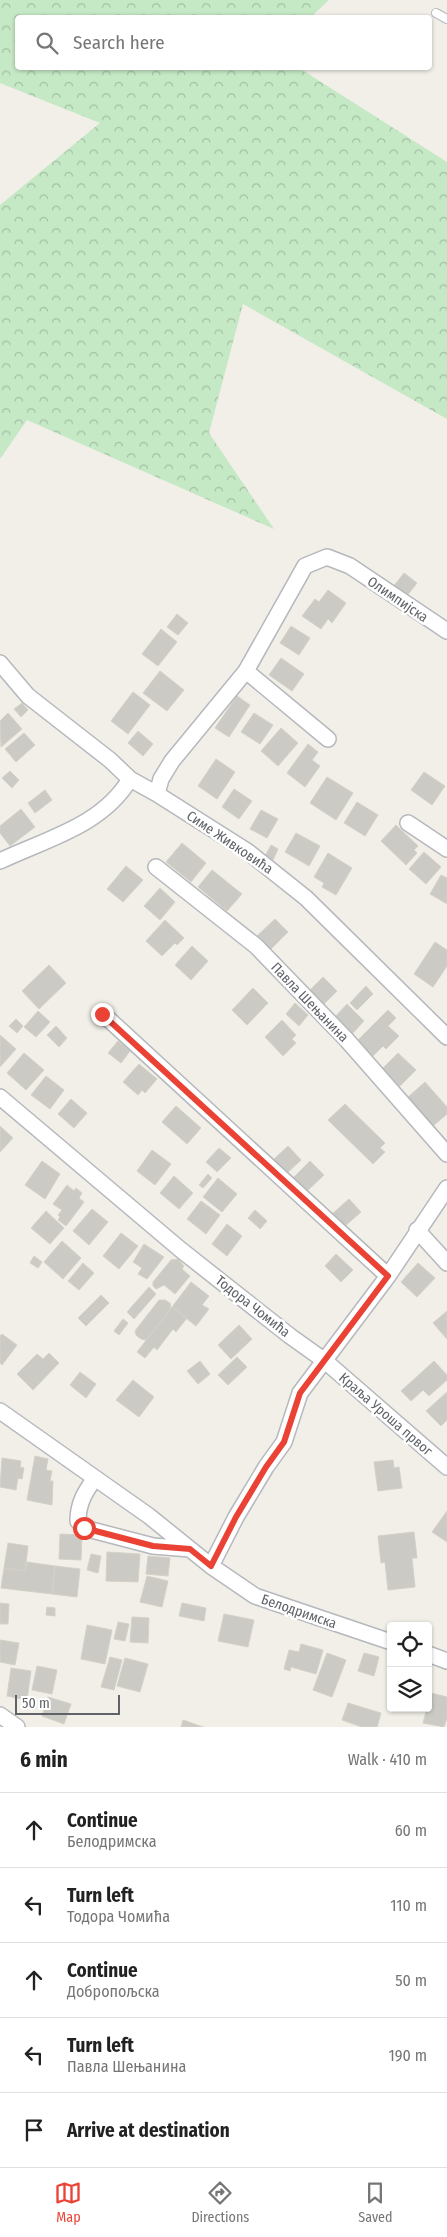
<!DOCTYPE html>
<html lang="en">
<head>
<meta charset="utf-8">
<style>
  :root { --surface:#fff; --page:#f6f6f6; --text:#222; --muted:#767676; --line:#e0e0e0; --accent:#ea4335 }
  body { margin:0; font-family:"Fira Sans Condensed",sans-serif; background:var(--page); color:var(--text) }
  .controls { position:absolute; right:15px; bottom:15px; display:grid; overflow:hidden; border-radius:5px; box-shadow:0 1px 4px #0004 }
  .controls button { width:45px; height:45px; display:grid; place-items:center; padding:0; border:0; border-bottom:1px solid var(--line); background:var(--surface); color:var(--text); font:25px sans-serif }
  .scale { position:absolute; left:15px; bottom:12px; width:105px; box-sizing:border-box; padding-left:5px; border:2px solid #5f6368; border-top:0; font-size:14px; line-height:18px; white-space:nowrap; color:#5f6368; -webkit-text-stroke:4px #fff; paint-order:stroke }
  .stop { position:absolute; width:15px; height:15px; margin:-11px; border:4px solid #ea4335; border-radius:50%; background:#fff }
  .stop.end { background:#ea4335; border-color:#fff; box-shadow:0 1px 5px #0008 }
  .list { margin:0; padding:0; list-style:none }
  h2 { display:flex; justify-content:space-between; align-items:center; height:65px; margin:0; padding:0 20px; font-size:21px }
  h2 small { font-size:16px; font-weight:400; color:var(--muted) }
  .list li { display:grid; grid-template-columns:32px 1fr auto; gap:15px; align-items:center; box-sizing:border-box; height:75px; padding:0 20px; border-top:1px solid var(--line) }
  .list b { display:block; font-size:19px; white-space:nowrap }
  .list p { margin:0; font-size:16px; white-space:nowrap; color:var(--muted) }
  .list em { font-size:16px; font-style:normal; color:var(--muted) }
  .icon { flex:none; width:28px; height:28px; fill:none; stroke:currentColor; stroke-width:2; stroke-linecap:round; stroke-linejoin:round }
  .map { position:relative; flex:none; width:447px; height:1727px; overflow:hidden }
  .search { position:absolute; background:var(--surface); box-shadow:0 1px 4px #0004; left:15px; right:15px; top:15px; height:55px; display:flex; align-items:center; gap:12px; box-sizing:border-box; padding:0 18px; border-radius:5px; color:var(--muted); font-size:19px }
  .sheet { height:440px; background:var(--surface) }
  nav { display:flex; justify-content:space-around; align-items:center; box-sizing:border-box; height:70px; border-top:1px solid var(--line); background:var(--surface); font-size:14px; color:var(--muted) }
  nav a { display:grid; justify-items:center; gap:2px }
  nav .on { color:var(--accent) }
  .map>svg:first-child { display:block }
</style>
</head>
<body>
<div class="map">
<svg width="447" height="1727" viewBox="0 0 447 1727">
  <defs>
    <pattern id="forest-crowns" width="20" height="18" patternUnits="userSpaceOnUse" patternTransform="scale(1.25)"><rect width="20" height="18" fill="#c5e8c5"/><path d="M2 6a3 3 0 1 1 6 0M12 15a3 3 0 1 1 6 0" fill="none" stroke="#a3c0a4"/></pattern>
  </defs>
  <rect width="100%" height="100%" fill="#f1efe8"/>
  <path fill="url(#forest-crowns)" d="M0,0H329L311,17L18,18V68H299L447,162V419L243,304L209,433L274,529L27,420L0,459V205L100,123L0,83Z"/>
  <path fill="#cccac5" stroke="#d6d1c6" d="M404,573L417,583L406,597L393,587Z
    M328,590L346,603L332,623L328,619L321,629L302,616L315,599L319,602Z
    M177,614L188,623L178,635L167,627Z
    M291,626L310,638L299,655L280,643Z
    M161,629L177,642L158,666L142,654Z
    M281,658L304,674L292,691L269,675Z
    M160,671L184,690L167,711L143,693Z
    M133,692L150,705L128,734L111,721Z
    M237,696L250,705L229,737L215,728Z
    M22,703L28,710L21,717L14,709Z
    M8,713L22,729L1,747L0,721Z
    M254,713L273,725L260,744L241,732Z
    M281,728L298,743L278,766L261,751Z
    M138,731L153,744L143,756L128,743Z
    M24,733L35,745L16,762L5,749Z
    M308,744L318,752L312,760L320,766L305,787L287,773Z
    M216,759L235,772L217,799L198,786Z
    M10,771L19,780L12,788L2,778Z
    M424,772L445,786L432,805L411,790Z
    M327,777L353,793L336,820L310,803Z
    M234,789L252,801L239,819L222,807Z
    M45,790L52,800L35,813L28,803Z
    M357,802L378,815L365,836L344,823Z
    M21,809L35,827L10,846L0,833V826Z
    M261,810L278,819L267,838L250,829Z
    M396,825L418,846L414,850L417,853L406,865L381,841Z
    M296,833L320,846L309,866L285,852Z
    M182,843L206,863L191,882L166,862Z
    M271,845L278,849L273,860L265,856Z
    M424,852L441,867L426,884L409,869Z
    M328,853L352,868L336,895L322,887L324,883L314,877Z
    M126,866L143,880L123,902L107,889Z
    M212,870L242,894L227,911L198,887Z
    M441,875L447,878V904L430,894Z
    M160,888L175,902L160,920L144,906Z
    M275,919L288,932L269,951L256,937Z
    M165,920L184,938L177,945L175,943L162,956L146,941Z
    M435,942L447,950V966L433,987L414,974Z
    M192,946L208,961L191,980L175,965Z
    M49,965L66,983L39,1009L22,991Z
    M323,977L337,991L320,1008L306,994Z
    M366,986L373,994L357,1010L350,1003Z
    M253,988L268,1003L247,1025L232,1010Z
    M295,1003L308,1015L299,1026L286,1014Z
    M347,1004L364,1021L351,1035L334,1018Z
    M388,1010L396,1018L388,1026L399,1036L386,1049L383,1046L373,1056L357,1041Z
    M38,1011L50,1022L36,1037L24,1027Z
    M16,1019L23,1026L17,1033L9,1026Z
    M282,1020L296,1035L292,1039L296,1043L283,1056L265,1037Z
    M56,1026L67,1038L59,1047L47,1035Z
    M0,1035L16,1049L0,1067Z
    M118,1041L130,1051L121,1063L108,1053Z
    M24,1053L44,1070L26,1090L7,1073Z
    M398,1053L416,1070L400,1086L382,1069Z
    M139,1064L157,1079L145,1093L142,1090L138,1095L123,1082Z
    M46,1076L64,1090L50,1109L31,1095Z
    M425,1082L447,1107V1114L433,1126L408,1097Z
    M71,1099L87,1113L74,1128L58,1114Z
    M345,1104L385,1143L380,1148L385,1152L373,1164L328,1120Z
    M176,1106L201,1128L187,1144L162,1122Z
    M0,1126L13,1138L0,1152Z
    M288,1146L301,1160L286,1174L273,1160Z
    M219,1148L231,1158L217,1172L206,1162Z
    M152,1150L171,1164L155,1185L137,1171Z
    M42,1161L60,1174L45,1199L25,1185Z
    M310,1161L324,1175L305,1193L292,1179Z
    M208,1174L212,1178L203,1188L199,1185Z
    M174,1176L193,1193L179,1209L160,1193Z
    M218,1178L237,1194L222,1212L203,1197Z
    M67,1185L74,1191L76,1188L82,1193L79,1198L84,1202L66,1226L58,1220L60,1217L58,1215L62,1210L53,1204Z
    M349,1199L361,1212L344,1227L332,1214Z
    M201,1201L220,1215L206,1234L187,1219Z
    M92,1209L108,1222L89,1245L73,1231Z
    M255,1210L267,1221L260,1229L248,1218Z
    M46,1211L64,1228L50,1244L31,1228Z
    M227,1224L242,1236L227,1256L212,1244Z
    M121,1233L138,1246L119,1269L103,1256Z
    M62,1241L81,1258L63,1279L44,1262Z
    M144,1244L164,1257L147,1279L138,1274L142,1268L133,1262Z
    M336,1254L353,1270L341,1282L325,1266Z
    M34,1256L42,1262L38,1268L30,1263Z
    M178,1259L184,1266L182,1269L190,1276L175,1294L164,1285L156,1289L153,1286V1282L171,1260Z
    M83,1263L94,1273L79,1290L68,1281Z
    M418,1263L435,1278L417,1297L401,1282Z
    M191,1282L209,1296L202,1305L209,1309L196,1326L172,1307Z
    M149,1287L156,1294L134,1319L127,1312Z
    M101,1295L109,1303L86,1326L78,1318Z
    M159,1300H165L170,1303L171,1309L146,1340L141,1339L136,1335L135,1331Z
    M172,1307L187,1318L176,1332L173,1329L157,1350L154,1347L145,1358L137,1352Z
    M447,1311V1339L433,1323Z
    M123,1319L128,1323L119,1335L114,1331Z
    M239,1325L252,1339L231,1359L218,1345Z
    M2,1334L17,1345L2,1365L0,1363V1336Z
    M49,1353L59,1363L33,1390L17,1374L37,1354L43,1359Z
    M237,1357L247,1367L228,1385L218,1375Z
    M200,1361L210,1374L198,1384L187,1371Z
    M434,1361L447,1375V1380L429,1396L423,1390L411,1401L401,1391Z
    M80,1372L96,1384L86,1398L70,1385Z
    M133,1380L154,1397L139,1417L116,1400Z
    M447,1392V1420L441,1426L426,1411Z
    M35,1456L48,1459L46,1470L52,1471L50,1481H53L52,1505L27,1500Z
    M2,1458L21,1461L20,1467L24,1468L22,1479L18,1478L16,1490L0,1487Z
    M393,1460L394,1468L399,1467L402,1488L378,1491L374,1462Z
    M447,1511V1542L432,1532Z
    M414,1532L417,1558H412L415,1587L388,1590L385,1562L381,1563L378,1536Z
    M60,1534L82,1535L81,1560L59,1559Z
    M8,1543L28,1546L25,1571L4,1568Z
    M107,1552L140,1554L138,1582L106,1581Z
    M91,1554L101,1556L98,1573L87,1570Z
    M148,1556L170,1558L168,1576L146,1574Z
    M27,1562L55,1566L52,1594L1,1588L4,1568L25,1571Z
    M55,1566L80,1569L77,1597L52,1594Z
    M147,1576L168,1581L162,1607L140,1602Z
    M0,1603L9,1604L8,1624H0Z
    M182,1603L206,1608L204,1621L179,1616Z
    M47,1607L55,1608V1616L46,1615Z
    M224,1614L254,1620L248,1647L218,1641Z
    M132,1617L149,1618L148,1643L130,1642Z
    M118,1622L129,1624L125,1641L114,1639Z
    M87,1625L112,1630L105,1664L81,1659Z
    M0,1640L19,1643L15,1665L0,1662Z
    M301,1644L323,1650L316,1674L291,1667L290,1671L284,1669L289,1650L299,1652Z
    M327,1653L346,1660L332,1697L313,1690Z
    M364,1653L379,1657L374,1676L358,1671Z
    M110,1657L122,1660L114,1690L101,1687Z
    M125,1658L148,1664L140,1692L117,1686Z
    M37,1666L57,1670L52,1694L32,1690Z
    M11,1668L31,1671L27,1700L7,1696Z
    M431,1693L447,1697V1718L444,1727L423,1723Z
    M48,1697L71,1704L64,1724L42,1716Z
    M348,1703L381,1713L377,1727H362L342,1720Z
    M183,1720L203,1727H181Z"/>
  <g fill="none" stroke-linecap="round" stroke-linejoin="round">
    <defs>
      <path id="lane" d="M436,13L447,19"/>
      <path id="street" d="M0,663L28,696L110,760L130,779L157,794L247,851L306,898L447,1037
        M246,671L328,739
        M157,794L161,779L172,761L246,671L305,566L327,557L350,566L447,631
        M408,823L447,849
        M0,861C46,839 102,826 130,779
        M156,867L256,946L346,1039L447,1154
        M103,1014L388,1276
        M0,1097L181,1250L290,1336L325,1361L447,1467
        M417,1230L447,1263
        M0,1411L149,1516L211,1566L255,1596L391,1642
        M95,1478C85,1492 78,1503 78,1521L84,1528L153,1546L190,1549
        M211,1566L236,1517L266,1467L284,1442L300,1393L388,1276L447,1188
        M428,1654L447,1661
        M0,1715L17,1727"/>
    </defs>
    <use href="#lane" stroke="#b5b8bc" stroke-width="10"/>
    <use href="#street" stroke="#b5b8bc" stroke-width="18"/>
    <use href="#lane" stroke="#fff" stroke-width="8"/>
    <use href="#street" stroke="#fff" stroke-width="15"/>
  </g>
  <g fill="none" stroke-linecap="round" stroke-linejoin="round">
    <path stroke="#ea4335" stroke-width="6" d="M84,1528L153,1546L190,1549L211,1566L236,1517L266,1467L284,1442L300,1393L388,1276L102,1014"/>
  </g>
  <g text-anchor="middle" stroke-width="5" stroke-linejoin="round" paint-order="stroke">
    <g font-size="14" fill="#5f6368" stroke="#fff">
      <text transform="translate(398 599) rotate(34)" y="5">Олимпијска</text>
      <text transform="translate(230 842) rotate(34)" y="5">Симе Живковића</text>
      <text transform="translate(310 1002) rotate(46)" y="5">Павла Шењанина</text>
      <text transform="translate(253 1306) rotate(38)" y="5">Тодора Чомића</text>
      <text transform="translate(386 1414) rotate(41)" y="5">Краља Уроша првог</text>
      <text transform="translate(299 1611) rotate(19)" y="5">Белодримска</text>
    </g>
  </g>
</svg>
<div class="controls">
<button><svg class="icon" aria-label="locate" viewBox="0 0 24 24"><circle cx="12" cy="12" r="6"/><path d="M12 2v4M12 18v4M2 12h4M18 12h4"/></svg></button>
<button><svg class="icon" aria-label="layers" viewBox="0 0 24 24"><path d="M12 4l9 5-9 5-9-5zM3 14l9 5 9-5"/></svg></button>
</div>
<div class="scale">50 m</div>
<div class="stop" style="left:84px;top:1528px"></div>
<div class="stop end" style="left:102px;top:1014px"></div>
<div class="search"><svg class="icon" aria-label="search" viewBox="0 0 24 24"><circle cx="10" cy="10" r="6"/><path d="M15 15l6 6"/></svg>Search here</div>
</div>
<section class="sheet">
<h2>6 min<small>Walk · 410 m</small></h2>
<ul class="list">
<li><svg class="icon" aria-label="ahead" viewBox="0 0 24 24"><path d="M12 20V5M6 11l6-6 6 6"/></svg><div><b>Continue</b><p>Белодримска</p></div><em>60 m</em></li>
<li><svg class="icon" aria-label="left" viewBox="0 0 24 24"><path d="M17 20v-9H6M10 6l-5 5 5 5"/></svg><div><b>Turn left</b><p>Тодора Чомића</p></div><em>110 m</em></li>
<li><svg class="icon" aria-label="ahead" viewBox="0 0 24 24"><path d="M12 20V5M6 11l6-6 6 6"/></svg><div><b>Continue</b><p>Добропољска</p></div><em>50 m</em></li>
<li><svg class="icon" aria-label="left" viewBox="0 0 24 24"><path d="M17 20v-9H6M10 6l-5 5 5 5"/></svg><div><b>Turn left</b><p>Павла Шењанина</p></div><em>190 m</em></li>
<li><svg class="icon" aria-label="arrive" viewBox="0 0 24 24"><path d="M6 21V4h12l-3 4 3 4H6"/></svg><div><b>Arrive at destination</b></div></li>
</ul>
</section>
<nav>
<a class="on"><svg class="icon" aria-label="map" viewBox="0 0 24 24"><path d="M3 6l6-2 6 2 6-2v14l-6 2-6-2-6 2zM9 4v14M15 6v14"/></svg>Map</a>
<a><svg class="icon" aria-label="directions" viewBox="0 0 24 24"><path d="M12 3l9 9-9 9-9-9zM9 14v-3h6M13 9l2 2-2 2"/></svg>Directions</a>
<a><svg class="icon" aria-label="saved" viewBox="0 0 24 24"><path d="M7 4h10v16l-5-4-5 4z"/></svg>Saved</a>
</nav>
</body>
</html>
